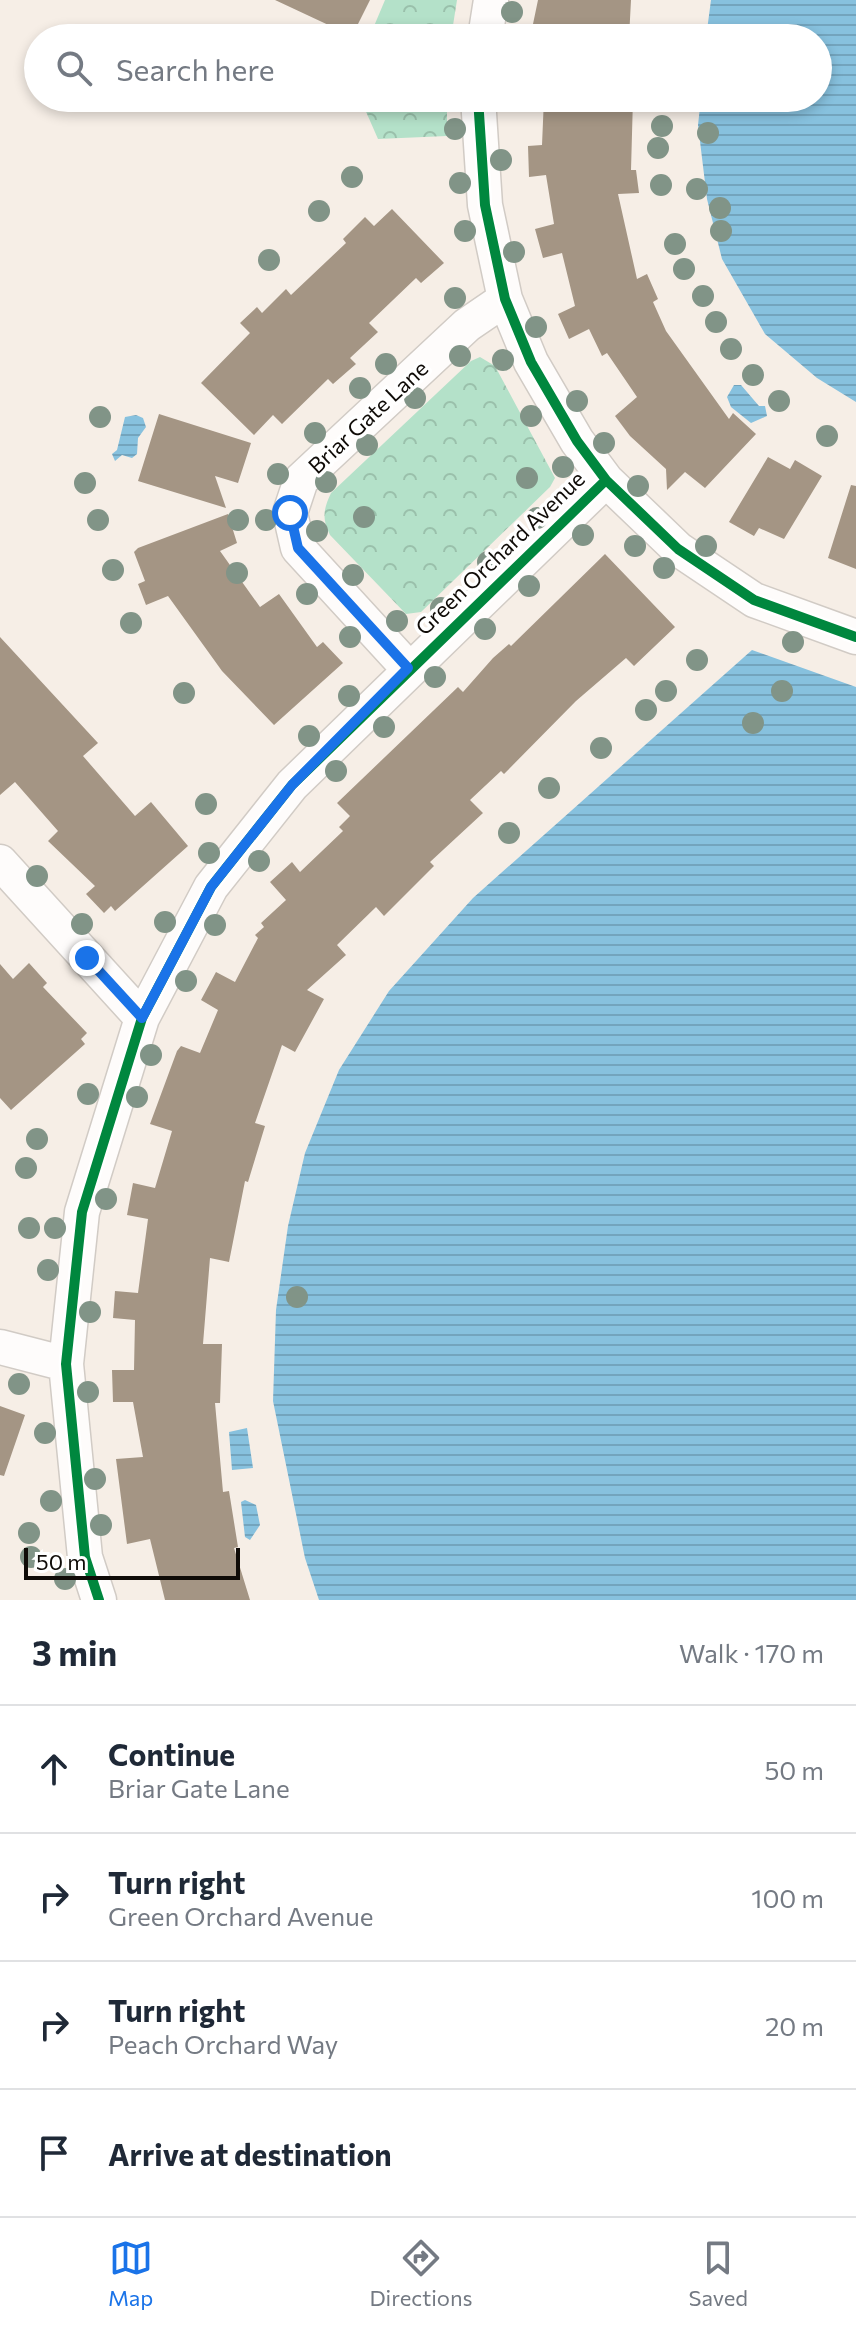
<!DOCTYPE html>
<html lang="en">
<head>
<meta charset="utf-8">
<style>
  :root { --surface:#fff; --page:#f6f6f7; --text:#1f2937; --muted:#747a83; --line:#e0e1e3; --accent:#1a73e8 }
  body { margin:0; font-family:Commissioner,sans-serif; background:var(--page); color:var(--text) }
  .scale { position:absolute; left:24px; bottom:20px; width:216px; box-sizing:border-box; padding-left:8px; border:4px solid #0f0b07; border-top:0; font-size:22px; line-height:28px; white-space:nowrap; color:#0f0b07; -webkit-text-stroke:6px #fff; paint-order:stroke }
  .stop { position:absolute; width:24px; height:24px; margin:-18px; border:6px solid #1a73e8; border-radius:50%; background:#fff }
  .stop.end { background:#1a73e8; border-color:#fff; box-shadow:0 2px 8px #0008 }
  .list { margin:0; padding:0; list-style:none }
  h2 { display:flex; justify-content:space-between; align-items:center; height:104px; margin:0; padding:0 32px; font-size:34px }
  h2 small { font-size:26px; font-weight:400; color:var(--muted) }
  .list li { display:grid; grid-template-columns:52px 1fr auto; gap:24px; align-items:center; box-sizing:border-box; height:128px; padding:0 32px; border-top:2px solid var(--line) }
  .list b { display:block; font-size:30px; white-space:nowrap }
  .list p { margin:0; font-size:26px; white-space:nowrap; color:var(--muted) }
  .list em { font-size:26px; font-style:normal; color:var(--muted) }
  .icon { flex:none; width:44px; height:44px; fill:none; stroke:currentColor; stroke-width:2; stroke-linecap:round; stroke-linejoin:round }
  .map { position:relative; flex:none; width:856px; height:1600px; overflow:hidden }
  .search { position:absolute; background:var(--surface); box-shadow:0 4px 12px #0003; left:24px; right:24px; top:24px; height:88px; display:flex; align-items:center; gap:20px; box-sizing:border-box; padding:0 28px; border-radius:44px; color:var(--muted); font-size:30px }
  .sheet { height:616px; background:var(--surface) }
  nav { display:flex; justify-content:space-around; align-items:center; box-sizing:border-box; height:112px; border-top:2px solid var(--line); background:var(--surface); font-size:22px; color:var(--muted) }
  nav a { display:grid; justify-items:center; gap:4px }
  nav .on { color:var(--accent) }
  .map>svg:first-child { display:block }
</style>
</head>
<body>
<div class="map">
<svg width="856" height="1600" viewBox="0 0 856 1600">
  <defs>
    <pattern id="forest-crowns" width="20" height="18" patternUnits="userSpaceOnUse" patternTransform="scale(2)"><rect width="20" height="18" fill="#b4e1c9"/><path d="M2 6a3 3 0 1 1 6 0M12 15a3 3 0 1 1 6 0" fill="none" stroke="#9ac0ab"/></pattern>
    <pattern id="water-rules" width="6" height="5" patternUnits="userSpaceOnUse" patternTransform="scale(2)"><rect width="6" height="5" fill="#87c1de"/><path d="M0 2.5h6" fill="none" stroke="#73a4bd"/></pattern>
  </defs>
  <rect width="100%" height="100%" fill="#f6eee6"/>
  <path fill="url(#forest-crowns)" d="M385,0H457L451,38H369Z
    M360,98H447V136L378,139Z
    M480,357L495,366L555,478L550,487L421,612L406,614L330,535C322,519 323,510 331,493L471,361Z"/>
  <path fill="url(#water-rules)" d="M711,0H856V402L817,378L765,334L722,259L707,199L698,125L701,98H818V38H706Z
    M734,385H741L759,406H765L767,416L751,423L731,407L727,397Z
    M136,415L143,418L146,427L138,438L137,454L132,458L122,455L115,461L112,454L117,450L125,417Z
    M752,650L856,687V1600H319L305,1558L273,1401L276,1310L288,1226L305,1153L339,1070L389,991L473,898Z
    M247,1428L253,1468L232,1470L229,1432Z
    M245,1500L256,1505L260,1525L250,1540L245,1537L241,1502Z"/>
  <path fill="#a49584" d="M275,0H370L352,36Z
    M538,0H631L629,38H601L533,24Z
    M544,98H633L631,170H636L639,193L618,194L637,279L647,274L658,299L653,302L666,331L729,419L733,413L756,434L705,488L685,472L667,490L666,469L630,436L615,416L637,397L607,353L602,356L589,329L569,339L558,314L575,306L562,253L543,258L535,229L554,224L546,175L529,177L528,146L542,145Z
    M392,209L444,263L421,283L416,278L369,323L378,332L350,358L356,364L333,384L328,379L282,424L273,415L254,435L201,383L250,333L240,323L257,307L262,313L286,289L291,295L346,243L343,239L365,217L374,226Z
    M159,414L251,443L238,483L215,476L226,508L138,481Z
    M768,457L790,469L795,460L822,476L784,539L759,528L754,536L729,522Z
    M851,485L856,486V569L828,558Z
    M228,514L237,543L220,551L260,607L279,594L317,647L323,642L343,663L274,725L222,671L168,596L146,605L138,584L145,581L134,552L138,548Z
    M605,554L675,627L634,666L626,658L576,701L504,774L501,771L470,800L483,813L430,862L434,866L384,916L376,907L337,945L346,955L307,990L324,999L295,1052L282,1045L255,1123L265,1126L248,1182L245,1181L229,1262L210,1258L203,1344H222L220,1403H215L223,1492L229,1491L238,1547L234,1548L250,1600H165L150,1539L127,1544L116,1459L143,1457L133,1402H113L112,1370H134L135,1320L113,1318L115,1291L138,1293L148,1219L127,1215L133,1183L155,1188L172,1131L150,1124L177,1051L181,1046L200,1053L218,1010L201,1000L216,972L235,982L258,938L255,935L264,927L261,923L286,900L270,882L292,862L300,872L343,831L339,827L350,816L337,803L458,687L463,692L493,658L509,644L511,646Z
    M0,637L98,743L83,756L135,816L151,802L188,846L115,911L111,906L104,913L86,894L95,886L48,841L58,831L15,782L0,795Z
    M29,963L47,983L43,987L87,1033L81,1039L85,1044L11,1110L0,1098V964L13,979Z
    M0,1406L25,1415L4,1476L0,1475Z"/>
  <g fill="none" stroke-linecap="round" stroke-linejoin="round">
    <defs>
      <path id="street" d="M485,38L491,0
        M478,98L485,205L505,299L531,362L577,441L606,480L678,549L754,600L856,637
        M408,668L298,548L290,513L301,480L467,325L505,299
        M0,862L142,1018
        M0,1347L66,1364
        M99,1600L85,1557L66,1364L82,1212L142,1018L211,887L292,785L606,480"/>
    </defs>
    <use href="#street" stroke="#d1cbc5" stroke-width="37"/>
    <use href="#street" stroke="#fefcfb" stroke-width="34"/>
    <defs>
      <path id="cycleway" d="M478,98L485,205L505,299L531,362L577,441L606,480L678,549L754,600L856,637
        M99,1600L85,1557L66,1364L82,1212L142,1018L211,887L292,785L606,480"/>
    </defs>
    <use href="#cycleway" stroke="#fff" stroke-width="15"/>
    <use href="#cycleway" stroke="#00873e" stroke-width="10"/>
  </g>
  <g fill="#819487">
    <circle cx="512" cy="12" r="11"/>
    <circle cx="662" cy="126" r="11"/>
    <circle cx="455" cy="129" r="11"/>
    <circle cx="708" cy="133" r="11"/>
    <circle cx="658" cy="148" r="11"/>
    <circle cx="501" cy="160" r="11"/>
    <circle cx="352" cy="177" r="11"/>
    <circle cx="460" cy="183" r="11"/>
    <circle cx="661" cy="185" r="11"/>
    <circle cx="697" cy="189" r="11"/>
    <circle cx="720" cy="208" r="11"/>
    <circle cx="319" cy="211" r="11"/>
    <circle cx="465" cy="231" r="11"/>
    <circle cx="721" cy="231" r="11"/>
    <circle cx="675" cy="244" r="11"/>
    <circle cx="514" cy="252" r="11"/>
    <circle cx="269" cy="260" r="11"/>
    <circle cx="684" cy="269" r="11"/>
    <circle cx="703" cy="296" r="11"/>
    <circle cx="455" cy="298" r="11"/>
    <circle cx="716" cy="322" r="11"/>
    <circle cx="536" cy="327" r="11"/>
    <circle cx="731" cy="349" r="11"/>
    <circle cx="460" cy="356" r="11"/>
    <circle cx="503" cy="360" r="11"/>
    <circle cx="386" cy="364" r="11"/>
    <circle cx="753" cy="375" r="11"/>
    <circle cx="360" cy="388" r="11"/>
    <circle cx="415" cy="398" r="11"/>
    <circle cx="577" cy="401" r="11"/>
    <circle cx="779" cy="401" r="11"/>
    <circle cx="531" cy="416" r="11"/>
    <circle cx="100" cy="417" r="11"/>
    <circle cx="315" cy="433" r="11"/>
    <circle cx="827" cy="436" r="11"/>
    <circle cx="604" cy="443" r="11"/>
    <circle cx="367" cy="445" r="11"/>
    <circle cx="563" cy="467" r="11"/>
    <circle cx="278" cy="474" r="11"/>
    <circle cx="527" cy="478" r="11"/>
    <circle cx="326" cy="482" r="11"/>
    <circle cx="85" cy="483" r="11"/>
    <circle cx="638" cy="486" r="11"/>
    <circle cx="364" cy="517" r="11"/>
    <circle cx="537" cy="518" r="11"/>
    <circle cx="98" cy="520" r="11"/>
    <circle cx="238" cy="520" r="11"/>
    <circle cx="266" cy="520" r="11"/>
    <circle cx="317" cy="531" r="11"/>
    <circle cx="583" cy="535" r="11"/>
    <circle cx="635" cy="546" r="11"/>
    <circle cx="706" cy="546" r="11"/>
    <circle cx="488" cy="562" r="11"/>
    <circle cx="664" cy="568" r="11"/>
    <circle cx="113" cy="570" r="11"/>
    <circle cx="237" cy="573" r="11"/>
    <circle cx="353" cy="575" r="11"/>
    <circle cx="529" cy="586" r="11"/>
    <circle cx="307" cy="594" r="11"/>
    <circle cx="441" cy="608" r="11"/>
    <circle cx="397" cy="621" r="11"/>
    <circle cx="131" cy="623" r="11"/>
    <circle cx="485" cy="629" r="11"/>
    <circle cx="350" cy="637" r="11"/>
    <circle cx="793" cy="642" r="11"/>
    <circle cx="697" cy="660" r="11"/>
    <circle cx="435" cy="677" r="11"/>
    <circle cx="666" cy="691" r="11"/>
    <circle cx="782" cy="691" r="11"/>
    <circle cx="184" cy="693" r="11"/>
    <circle cx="349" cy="696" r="11"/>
    <circle cx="646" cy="710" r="11"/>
    <circle cx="753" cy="723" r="11"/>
    <circle cx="384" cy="727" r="11"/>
    <circle cx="309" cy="736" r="11"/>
    <circle cx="601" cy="748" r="11"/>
    <circle cx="336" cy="771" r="11"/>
    <circle cx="549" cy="788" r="11"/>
    <circle cx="206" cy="804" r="11"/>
    <circle cx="509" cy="833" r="11"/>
    <circle cx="209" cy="853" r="11"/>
    <circle cx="259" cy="861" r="11"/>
    <circle cx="37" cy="876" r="11"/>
    <circle cx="165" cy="922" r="11"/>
    <circle cx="82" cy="924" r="11"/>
    <circle cx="215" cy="925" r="11"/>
    <circle cx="186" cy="981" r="11"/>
    <circle cx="151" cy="1055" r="11"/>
    <circle cx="88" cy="1094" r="11"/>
    <circle cx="137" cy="1097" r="11"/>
    <circle cx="37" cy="1139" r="11"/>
    <circle cx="26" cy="1168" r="11"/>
    <circle cx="106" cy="1199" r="11"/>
    <circle cx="29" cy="1228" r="11"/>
    <circle cx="55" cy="1228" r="11"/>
    <circle cx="48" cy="1270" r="11"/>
    <circle cx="297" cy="1297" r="11"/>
    <circle cx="90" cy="1312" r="11"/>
    <circle cx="19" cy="1384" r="11"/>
    <circle cx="88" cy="1392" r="11"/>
    <circle cx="45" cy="1433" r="11"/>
    <circle cx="95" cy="1479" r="11"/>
    <circle cx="51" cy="1501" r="11"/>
    <circle cx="101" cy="1525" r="11"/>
    <circle cx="29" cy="1533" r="11"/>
    <circle cx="31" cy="1557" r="11"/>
    <circle cx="65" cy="1579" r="11"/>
  </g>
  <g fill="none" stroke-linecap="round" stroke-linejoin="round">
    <path stroke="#1a73e8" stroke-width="10" d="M87,958L142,1018L211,887L292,785L408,668L298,548L290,513"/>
  </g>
  <g text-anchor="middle" stroke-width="7" stroke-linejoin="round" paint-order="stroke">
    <g font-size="22" fill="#0f0b07" stroke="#fff">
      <text transform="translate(368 417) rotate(-43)" y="8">Briar Gate Lane</text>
      <text transform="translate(500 553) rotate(-44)" y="8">Green Orchard Avenue</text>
    </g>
  </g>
</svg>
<div class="scale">50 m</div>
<div class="stop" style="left:290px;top:513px"></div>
<div class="stop end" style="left:87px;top:958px"></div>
<div class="search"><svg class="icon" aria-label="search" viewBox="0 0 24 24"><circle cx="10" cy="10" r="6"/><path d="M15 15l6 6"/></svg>Search here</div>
</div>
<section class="sheet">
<h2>3 min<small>Walk · 170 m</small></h2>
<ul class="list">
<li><svg class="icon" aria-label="ahead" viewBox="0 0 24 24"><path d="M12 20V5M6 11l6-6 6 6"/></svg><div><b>Continue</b><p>Briar Gate Lane</p></div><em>50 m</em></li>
<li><svg class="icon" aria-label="right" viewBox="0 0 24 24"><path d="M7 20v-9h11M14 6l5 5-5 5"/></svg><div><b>Turn right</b><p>Green Orchard Avenue</p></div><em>100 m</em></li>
<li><svg class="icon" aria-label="right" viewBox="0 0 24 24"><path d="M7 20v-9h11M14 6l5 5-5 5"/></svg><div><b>Turn right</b><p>Peach Orchard Way</p></div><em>20 m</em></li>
<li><svg class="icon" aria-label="arrive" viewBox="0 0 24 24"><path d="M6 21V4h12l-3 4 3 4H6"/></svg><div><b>Arrive at destination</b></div></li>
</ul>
</section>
<nav>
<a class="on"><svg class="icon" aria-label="map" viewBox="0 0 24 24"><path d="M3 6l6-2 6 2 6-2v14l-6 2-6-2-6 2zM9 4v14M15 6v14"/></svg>Map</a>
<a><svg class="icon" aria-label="directions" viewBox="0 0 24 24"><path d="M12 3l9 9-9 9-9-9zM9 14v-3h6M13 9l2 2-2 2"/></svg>Directions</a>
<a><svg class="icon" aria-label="saved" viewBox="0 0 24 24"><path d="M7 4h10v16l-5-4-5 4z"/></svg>Saved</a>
</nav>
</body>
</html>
